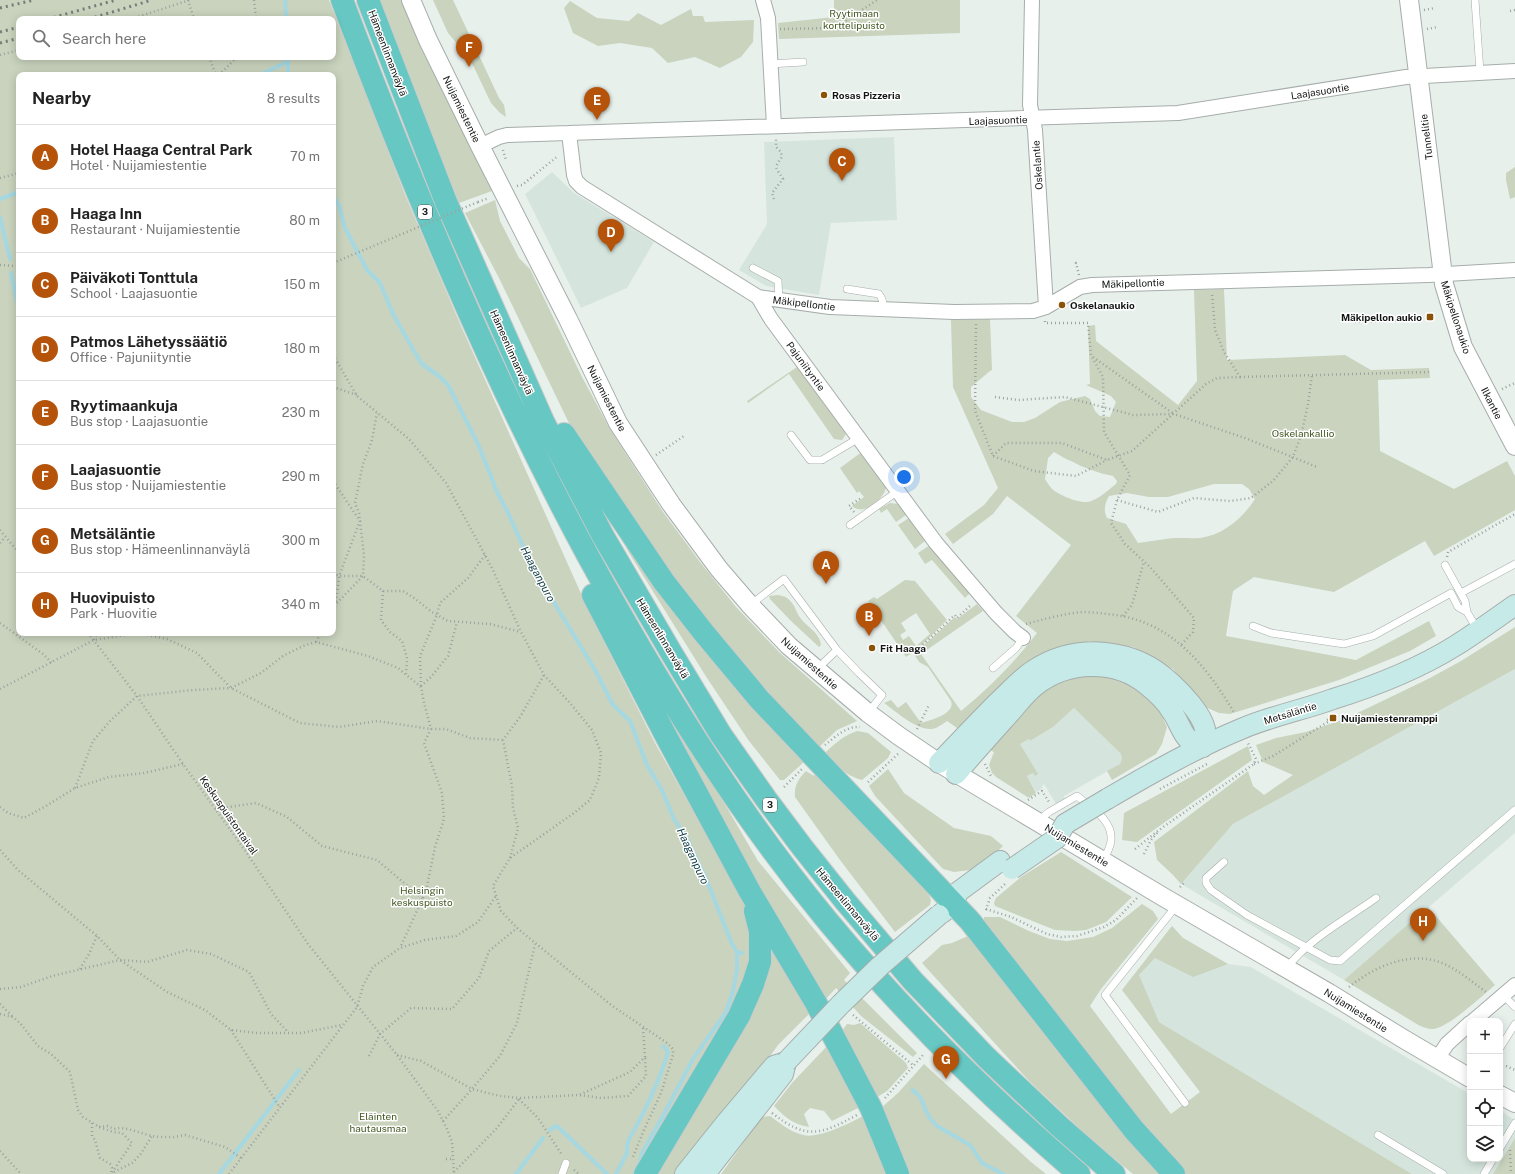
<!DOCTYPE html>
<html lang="en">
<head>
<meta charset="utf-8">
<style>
  :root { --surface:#fff; --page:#f6f6f6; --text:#222; --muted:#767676; --line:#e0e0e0; --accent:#b45309 }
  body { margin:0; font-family:"Public Sans",sans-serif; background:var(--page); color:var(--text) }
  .controls { position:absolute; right:12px; bottom:12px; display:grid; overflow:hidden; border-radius:8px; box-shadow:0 2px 10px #0003 }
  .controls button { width:36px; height:36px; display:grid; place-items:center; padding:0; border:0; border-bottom:1px solid var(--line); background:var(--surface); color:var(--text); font:20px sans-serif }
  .you { position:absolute; left:904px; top:477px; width:14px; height:14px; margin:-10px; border:3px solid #fff; border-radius:50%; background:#1a73e8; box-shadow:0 0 0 6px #1a73e833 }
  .badge { display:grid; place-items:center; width:26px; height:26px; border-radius:50%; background:var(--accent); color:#fff; font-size:13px; font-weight:700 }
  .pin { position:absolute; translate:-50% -33px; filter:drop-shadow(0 1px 2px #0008) }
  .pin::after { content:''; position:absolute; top:21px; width:14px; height:12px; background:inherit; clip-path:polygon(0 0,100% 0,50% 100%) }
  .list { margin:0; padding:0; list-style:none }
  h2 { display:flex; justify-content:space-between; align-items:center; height:52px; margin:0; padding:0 16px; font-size:17px }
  h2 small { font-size:13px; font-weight:400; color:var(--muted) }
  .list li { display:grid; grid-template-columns:26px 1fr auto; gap:12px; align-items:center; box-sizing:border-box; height:64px; padding:0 16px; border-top:1px solid var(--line) }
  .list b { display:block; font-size:15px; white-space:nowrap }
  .list p { margin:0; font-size:13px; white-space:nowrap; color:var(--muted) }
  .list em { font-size:13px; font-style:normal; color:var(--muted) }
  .icon { flex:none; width:22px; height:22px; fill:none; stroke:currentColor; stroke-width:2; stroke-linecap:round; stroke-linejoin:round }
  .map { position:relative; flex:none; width:1515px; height:1174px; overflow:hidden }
  .search { position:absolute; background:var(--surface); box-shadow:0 2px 10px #0003; left:16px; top:16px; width:320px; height:44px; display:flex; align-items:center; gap:10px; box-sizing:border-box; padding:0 14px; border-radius:8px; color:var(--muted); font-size:15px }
  .panel { position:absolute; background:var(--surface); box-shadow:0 2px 10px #0003; left:16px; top:72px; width:320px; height:564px; border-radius:8px }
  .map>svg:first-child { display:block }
</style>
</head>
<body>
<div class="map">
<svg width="1515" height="1174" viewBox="0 0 1515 1174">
  <rect width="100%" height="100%" fill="#e8f0ec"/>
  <path fill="#d5e5de" d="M894,137L897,220L831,223L819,295L766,286L739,270L767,224L764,142Z
    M552,172L574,193L654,242L627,288L581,308L525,194Z
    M1515,669V833L1344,980L1181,884L1233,824Z
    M1074,708L1121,754L1122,759L1120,764L1064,796L1065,799L1056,804L1044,784L1042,786L1043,788L1036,792L1027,776L1033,773L1020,744L1029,739L1030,741L1053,727Z
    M1172,926L1183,938L1228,964L1251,967L1470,1094V1159H1500V1111L1515,1120V1138L1493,1174H1412L1159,1022L1122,990Z"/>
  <path fill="#c9d3bd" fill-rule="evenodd" d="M0,0H329L406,197L461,326L592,618L656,745L743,898L753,927L756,948L736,1008L638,1174H0ZM19,19H333V57H19ZM19,75H333V633H19Z
    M379,0H401L420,46L492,191L459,203L417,100Z
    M433,0H453L499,98L504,105L506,117L500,113L491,103L470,59L448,33Z
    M834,0H960V33L779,39L778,23L834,17Z
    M570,1L597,18L629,21L638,13L661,25L691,9L693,16H703L705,22L754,20L753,42L741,57L720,68L695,57L668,63L652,48L620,43L598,46L573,33L564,8Z
    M1515,167V197L1510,199L1506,180V173Z
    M495,200L500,221L519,258L530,269L582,377L610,429L663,512L700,562L736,607L780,653L857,721L837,730L818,748L691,604L579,444L500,280L465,213Z
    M1224,289L1227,360L1345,355L1371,370L1429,368L1430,378L1378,380L1380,451L1454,489L1507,461L1515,476V510L1434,556L1425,541L1334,592L1254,577L1233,591L1226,636L1356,660L1429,621L1436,636L1410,651L1339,680L1230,714L1219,713L1203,706L1173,669L1133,647L1089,641L1045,656L960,730L947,721C944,723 940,726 936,728C920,734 897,712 884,703L891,700L898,708L906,702L921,723C930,720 956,714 951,701L928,667L919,662L914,654L955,617L957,619L977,604L983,611L921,654L961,711C990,687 1015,662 1037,633L1016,616L1071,545L1007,496L993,514L953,544L945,534L984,505L998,488L953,387L951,320L990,319L992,370L990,371L971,387V397L981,410L1012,422H1024L1035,418L1060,402L1085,396L1090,399L1095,411L1100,416L1110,417L1116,402L1111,396L1086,385L1090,384L1088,326L1095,325L1096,341L1178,405L1197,381L1194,290ZM1054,452C1060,455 1065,459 1071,461C1084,468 1098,473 1113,476L1117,481L1116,484C1108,490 1097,501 1087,502C1078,503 1059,495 1052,489C1049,486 1047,482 1045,479L1048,458ZM1214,484H1242L1249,489L1255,499C1243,518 1223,535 1200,538C1189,539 1177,537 1166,539C1156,540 1148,542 1138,543L1126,524L1107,518C1103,510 1105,503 1109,496L1127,493L1149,497H1168Z
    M797,367L846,434L842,440L834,439L789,374L748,403L747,401Z
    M859,454H862L886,488C883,499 864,517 852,506L864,497L859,491L857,493L840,468Z
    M601,502L805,761L784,780H780L749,741L707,678L629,553Z
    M890,503L898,504L906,515L896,522L887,509L881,513L879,509Z
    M909,518L925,541L915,549L898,525Z
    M930,545L971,592L965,598L932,560L925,564L918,553Z
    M905,580L915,581L947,620L918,649L906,657L868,601L874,597L877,599ZM916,613L930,634L916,646L909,636L903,640L900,635L906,631L901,623Z
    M778,595C781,596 785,596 787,598C794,603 795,609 799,616C805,626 820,632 821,645L819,647L790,620L770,599L769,596Z
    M1515,627V669L1233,824L1181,884L1173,875L1157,860L1154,842L1248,771L1253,786L1264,795L1293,775L1263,762L1256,745L1276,738L1306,732L1345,719L1430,678L1461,661Z
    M638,665L681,736L726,806L758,861L850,973L844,980L917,1053L913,1057L861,1016L836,988L824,1001L732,844Z
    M1099,674L1117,677L1139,690L1158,708L1167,727L1162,744L1156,754L1112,780L1107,771L1120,764L1122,759L1121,754L1074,708L1053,727L1030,741L1029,739L1020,744L1038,774L1035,776L1033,773L1027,776L1036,793L1029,798L996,777L992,773L989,765L994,752L987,749L1041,689L1065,678Z
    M857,731L868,733L891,752L888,758L862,780C846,776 836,765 825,753C835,743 845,735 857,731Z
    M1248,746L1252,760L1137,842L1122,840L1124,813Z
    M814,767L926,888L931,900L930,905L895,932L840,860L795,797C794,786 798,779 806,771L814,776Z
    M888,769L904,793L954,828L991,836L1003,846L979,869L954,872L943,869L875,796L869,786Z
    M1061,852L1132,897L1106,922L1086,930L1075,931L1055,930L995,906L994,903L996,898L1021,877Z
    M1142,904L1153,911L1158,919L1101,989L1090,1006L1171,1114L1200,1092L1122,990L1172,926L1183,938L1228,964L1193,977L1155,958L1139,975L1159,1022L1412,1174H1184L1152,1137L1147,1127L1141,1126L984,921V917H1000L1029,931L1050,939L1067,941L1093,937L1112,928Z
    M1428,907L1495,985C1483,995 1446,1030 1432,1029C1428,1029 1424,1027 1420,1026L1344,980Z
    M968,936L1161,1174H1133L1092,1140L1029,1081L922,963L942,945L952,943Z
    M767,940L812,1011L778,1045L761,1069L675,1174H653Z
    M860,1023L906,1063L908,1068L887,1091L874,1099L841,1032L847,1024L854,1025Z
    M829,1044L862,1106L832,1121L824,1111L810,1108L804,1114L809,1127C793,1124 786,1118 774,1106L792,1083Z
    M924,1064L1031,1162L1046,1174H909L881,1108L898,1093Z
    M865,1115L892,1174H721L762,1117L770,1116C780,1123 790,1132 803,1135C819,1139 850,1123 865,1115Z
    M1515,1138V1174H1493Z"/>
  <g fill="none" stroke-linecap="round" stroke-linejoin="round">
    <path stroke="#a6d8e2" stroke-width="4" d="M285,0L286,19
      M260,75L287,62
      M288,75V57
      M333,196L339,205L345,228L367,270L380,283L393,314L414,351L422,364L439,376L448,385L477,442L493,481L495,488L508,513L532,566L595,670L613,705L630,721L647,765L662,790L674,819L687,839L705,876L732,944L737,952L742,953
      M0,199L19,192
      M0,217L10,259
      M11,273L18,306
      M913,1090L920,1097L929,1117L937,1126L970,1145L982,1163L1003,1174
      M550,1130L556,1126L558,1127L607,1174
      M219,1174L299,1070
      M516,1174L543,1138
      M616,1174L627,1153V1146L629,1139C645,1111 659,1083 668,1052L663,1046
      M634,1174L640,1161L642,1153L664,1114L693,1059L726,1012L733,991L737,970V952"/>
    <defs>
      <path id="service" d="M1475,0L1480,72
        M770,64L803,62
        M753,268L778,281L779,300
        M847,289L879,294L882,299L884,309
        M791,435L810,460H822L859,438
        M850,525L898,491
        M1445,565L1465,601L1467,612L1477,629
        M1461,593L1515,564
        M750,605L784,579L837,650L859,673L882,695L868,713
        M1253,626L1271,633L1344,644L1373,636L1451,593L1458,607L1467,612
        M993,668L1016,648L1023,638
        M816,670L837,650
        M1038,821L1049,812L1077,796C1090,807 1113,820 1111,840C1111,846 1106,854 1104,861
        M1224,862L1206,878V883L1211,890L1247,915L1330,960L1340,961L1515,810
        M1177,905L1105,995L1185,1103
        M1287,968C1307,940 1348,918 1376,898
        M1503,995L1515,1007
        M1500,1048L1515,1024
        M1378,1135L1443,1174
        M1500,1148L1515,1123
        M562,1174L566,1163
        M1484,1174L1493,1159"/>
      <path id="minor" d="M763,0L768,18L774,126
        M1032,0L1030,105L1035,130L1046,307
        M569,133L574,175L576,181L582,187L758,297L771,319L936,543L996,613L1015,632L1023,638
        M480,146L499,137L507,135L1178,113L1406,77L1515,71
        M758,297L830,307L954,312L1033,311L1046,307L1080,287L1092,285L1429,275L1515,270
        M1473,1021L1515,985
        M1437,1059L1447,1044L1470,1023"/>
      <path id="tertiary" d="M411,0L428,40L480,146L568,319L618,423L671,504L719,569L750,605L789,646L868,713L899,736L939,763L1165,898L1329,993L1402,1038L1470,1078
        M1409,0L1444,284L1463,347L1515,446
        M1500,1095L1515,1103"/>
      <path id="secondary" d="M939,763C959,742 978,722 998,702C1010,691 1021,678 1034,670C1077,642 1135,648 1171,683C1182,693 1202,714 1205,729C1205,734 1203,742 1203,747
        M956,774C973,754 991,734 1008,715C1017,705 1025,694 1035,686C1067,660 1116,659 1147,685C1157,693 1166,701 1172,712C1178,720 1181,731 1187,738C1190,742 1198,745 1203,747
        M1107,799C1150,774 1195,748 1241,729C1271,716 1303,710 1333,699C1375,686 1418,669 1455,646C1476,633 1495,619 1515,605
        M942,913L953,904L958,892L1000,861
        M685,1174L725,1124L774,1066L786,1062L783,1074L705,1174"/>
      <path id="trunk" d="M342,0C413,189 491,376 587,554C657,682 733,806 826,919C902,1011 988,1096 1079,1174
        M368,0L446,202L543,421L603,536L672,654L721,735L766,799L802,847L845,901L913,981L987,1058L1059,1126L1114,1174
        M564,434L664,582L704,633L759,699L970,921L1134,1130L1174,1174
        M593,595L667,738L750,892L816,1003L871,1108L898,1174
        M645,1174L739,1016L753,984L760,962V931L755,911"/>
    </defs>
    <use href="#service" stroke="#a6adaa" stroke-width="8"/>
    <use href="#minor" stroke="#a6adaa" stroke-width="16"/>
    <use href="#tertiary" stroke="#a6adaa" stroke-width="20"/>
    <use href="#secondary" stroke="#a6adaa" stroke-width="22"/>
    <use href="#trunk" stroke="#cbcccb" stroke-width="24"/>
    <path stroke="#9ca29f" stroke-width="2.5" stroke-dasharray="1 3" stroke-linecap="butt" d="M188,0L194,19
      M254,0L256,19
      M1424,10L1435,8
      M1510,11L1515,10
      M780,29L835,28L877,0
      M1427,29L1438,27
      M0,55L19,50
      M209,57L216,75
      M219,75L237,57
      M503,150L506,160
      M0,178L19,173
      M517,186L522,185L558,156
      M774,199L772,193L783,179C776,167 773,169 782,157L781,152L776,147V139
      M478,202L489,198
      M0,265L19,266
      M1079,275L1076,263L1079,262
      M1045,321V323H1088L1091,355L1103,377L1104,432L1130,475L1117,500L1111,523L1125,544L1150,567L1194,618L1193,632L1181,645
      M1355,322L1400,320
      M976,324L975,411L993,456L1034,471L1076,476L1107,460
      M333,355L357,396L409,439L446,483L492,568L521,632L544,675L570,703L592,730L601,753L599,778L590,800L574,813L510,858L493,886L501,911L517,928L611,1005L667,1043L673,1049V1055L661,1093L644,1130L632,1159
      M1093,357L1174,414
      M1240,377L1431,372
      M333,387L357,395
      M1502,389L1515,383
      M995,397L1018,400L1065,397L1133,415L1174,414L1245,438L1317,467
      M656,455L684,436
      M993,456L1006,443H1062L1107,460L1132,451L1206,384L1217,378L1240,377L1224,352L1215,330L1212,293
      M333,481L360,521L339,576L336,603
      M1117,500L1158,512L1194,498L1230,501L1251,498L1273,481L1293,457L1301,436L1308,404L1312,375
      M854,512L849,506L861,498
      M0,530L19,553
      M0,543L5,537
      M1447,557L1448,552L1515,514
      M333,573L339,576H363L383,591H403L414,598L432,612L448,621L490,624L521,632
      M383,591L381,620L390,632L402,641L407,658L406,674
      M333,610L336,604L363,576L364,555L359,513L355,503L363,464L372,440L377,413
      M1123,616L1132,605L1144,561
      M0,623L43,654L52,663
      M1026,624C1044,619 1063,614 1082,612C1090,612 1099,613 1107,614C1170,619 1205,664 1235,714
      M88,633L137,696L183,764L244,849L308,944L397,1055L438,1111L447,1129L452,1142L454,1174
      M94,640L97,633
      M316,642L321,633
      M914,653L955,615L957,618L972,604
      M421,686L420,656L437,615L440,603L468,578L485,555
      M421,686L431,677L448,656L457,622
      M0,689L94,640L138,633L167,639L197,653L231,688L300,723L339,727L377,721L431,729H446L470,738L503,740
      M1327,720L1338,716
      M917,729L929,705
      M825,745C835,737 846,726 860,727
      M985,764L991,776
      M1254,764L1273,756L1331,720
      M868,782L898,754
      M784,787L803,768
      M75,788L93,741L111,720L137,696L193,690L231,688L261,673L283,656L303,646L316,642L368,656L398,668L421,687L424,703L431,729L424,743L442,793L444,819L435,847L426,891L400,948
      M1160,789L1207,764
      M1028,800L1042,791L1049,802
      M0,807L8,813L24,818L46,806L75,788L109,777L144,773L183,764
      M215,809L256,803L287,817L322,846L377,860L423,899
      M1135,849L1163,827L1254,764L1256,759L1248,743
      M0,850L18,870L97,936L120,960L167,992L205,1010L231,1030L257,1033H301L342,1025
      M1144,854L1151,840L1158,832
      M510,858L518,828L513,808L512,786L503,740L520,717L544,675
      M1180,887L1185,882
      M986,909L1011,917L1047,934L1061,937L1077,936L1104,927L1116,920L1137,898
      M986,910L990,898L1006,883
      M80,969L89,954L97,936
      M1349,987C1374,967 1410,950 1442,963C1459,970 1472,982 1486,992
      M0,989L21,987L52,976L120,960L147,962L187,950L211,954L249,972L271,1014L288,1032
      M0,1004L12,1016
      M0,1014L13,1017L20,1023L38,1046L51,1054L70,1072L78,1110L83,1117L99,1127L113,1132L122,1133L132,1143L111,1174
      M853,1015L914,1066
      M231,1030L280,1108
      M397,1055L421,1061L472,1089L500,1096L519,1098L579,1095L630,1072L645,1057L643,1027
      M369,1056L380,1034L411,1008L452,1009L479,978L489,951L517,928
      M1506,1066L1515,1070
      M580,1095L601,1098L628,1096L646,1076L645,1057
      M885,1098L923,1055
      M519,1099L538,1118L562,1155
      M772,1113C807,1140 820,1135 857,1115
      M443,1121L472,1089L500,1056L517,1023L535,944
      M92,1123V1136L95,1140L100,1158L110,1164L112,1168L111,1174
      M99,1127L107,1126L114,1129L120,1128L128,1129L152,1136L160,1137H174L185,1135L225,1147L241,1158
      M1510,1150L1511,1174
      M0,1151L21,1174
      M446,1159H453
      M574,1170L579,1174
      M114,1172L132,1163L140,1155L152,1136
      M454,1172L497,1128L519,1099
      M229,1174L357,1007L363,986L373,967L400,948L425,940L456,936L478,922L496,896"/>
    <use href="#service" stroke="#fff" stroke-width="7"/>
    <use href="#minor" stroke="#fff" stroke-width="14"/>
    <use href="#tertiary" stroke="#fff" stroke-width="18"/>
    <use href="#secondary" stroke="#c6eae8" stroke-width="20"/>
    <use href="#trunk" stroke="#67c7c2" stroke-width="22"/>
    <path stroke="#777c79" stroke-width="3" stroke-dasharray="2 4" stroke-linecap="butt" d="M0,8L34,0
      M48,19L116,0
      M89,19L152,0
      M0,32L19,27
      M0,43L19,38"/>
    <defs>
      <path id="secondary-bridge" d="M1012,869L1057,838L1065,824L1107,799
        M786,1062L841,1004L880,966L939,915"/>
    </defs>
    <use href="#secondary-bridge" stroke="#a6adaa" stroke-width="22" stroke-linecap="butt"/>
    <path stroke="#9ca29f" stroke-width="2.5" stroke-dasharray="1 3" stroke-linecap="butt" d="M131,19L190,0
      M333,263L478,202"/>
    <use href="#secondary-bridge" stroke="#c6eae8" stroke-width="20"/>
  </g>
  <g fill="#8a5307" stroke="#fff" stroke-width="1.5">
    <circle cx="824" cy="95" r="4"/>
    <circle cx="1062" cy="305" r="4"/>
    <rect x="1426" y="313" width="8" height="8" rx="2"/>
    <circle cx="872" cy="648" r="4"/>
    <rect x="1329" y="714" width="8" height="8" rx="2"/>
  </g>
  <g text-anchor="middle" stroke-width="3" stroke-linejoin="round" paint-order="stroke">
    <g fill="#fff" stroke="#595b5a" stroke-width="1">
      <rect x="418" y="205" width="14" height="14" rx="3"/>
      <rect x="763" y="798" width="14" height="14" rx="3"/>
    </g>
    <g font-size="9" font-weight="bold" fill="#121513">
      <text x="425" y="215">3</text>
      <text x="770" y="808">3</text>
    </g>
    <g font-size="10" fill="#445923" stroke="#fff">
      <text x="854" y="17">Ryytimaan<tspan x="854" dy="12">korttelipuisto</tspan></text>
      <text x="1303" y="437">Oskelankallio</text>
      <text x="422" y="894">Helsingin<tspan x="422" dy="12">keskuspuisto</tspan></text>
      <text x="378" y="1120">Eläinten<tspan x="378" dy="12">hautausmaa</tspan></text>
    </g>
    <g font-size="10" fill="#121513" stroke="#fff">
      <text transform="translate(388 53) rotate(69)" y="4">Hämeenlinnanväylä</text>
      <text transform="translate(1320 91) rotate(-9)" y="4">Laajasuontie</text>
      <text transform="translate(462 109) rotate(64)" y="4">Nuijamiestentie</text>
      <text transform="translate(998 120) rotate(-2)" y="4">Laajasuontie</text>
      <text transform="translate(1426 137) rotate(-97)" y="4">Tunnelitie</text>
      <text transform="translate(1037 165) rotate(-94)" y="4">Oskelantie</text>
      <text transform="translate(1133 283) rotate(-2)" y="4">Mäkipellontie</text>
      <text transform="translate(804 303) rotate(7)" y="4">Mäkipellontie</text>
      <text transform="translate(1456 317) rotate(72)" y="4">Mäkipellonaukio</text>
      <text transform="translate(512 352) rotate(66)" y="4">Hämeenlinnanväylä</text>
      <text transform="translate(806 366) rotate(54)" y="4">Pajuniityntie</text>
      <text transform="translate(607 398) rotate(63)" y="4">Nuijamiestentie</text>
      <text transform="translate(1492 403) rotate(63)" y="4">Ilkantie</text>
      <text transform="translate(663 638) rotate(59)" y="4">Hämeenlinnanväylä</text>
      <text transform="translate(810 663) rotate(42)" y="4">Nuijamiestentie</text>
      <text transform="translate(1290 713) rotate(-17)" y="4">Metsäläntie</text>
      <text transform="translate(229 815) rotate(55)" y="4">Keskuspuistontaival</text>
      <text transform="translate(1077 845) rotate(31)" y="4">Nuijamiestentie</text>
      <text transform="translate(848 904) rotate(50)" y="4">Hämeenlinnanväylä</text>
      <text transform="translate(1356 1010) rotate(32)" y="4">Nuijamiestentie</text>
    </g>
    <g font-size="10" font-weight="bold" fill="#121513" stroke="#fff" text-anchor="start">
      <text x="832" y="99">Rosas Pizzeria</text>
      <text x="1070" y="309">Oskelanaukio</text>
      <text x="1422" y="321" text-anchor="end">Mäkipellon aukio</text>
      <text x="880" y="652">Fit Haaga</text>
      <text x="1341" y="722">Nuijamiestenramppi</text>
    </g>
    <g font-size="11" font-style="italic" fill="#15434a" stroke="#fff">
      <text transform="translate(538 574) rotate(62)" y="4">Haaganpuro</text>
      <text transform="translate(693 856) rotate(65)" y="4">Haaganpuro</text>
    </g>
  </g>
</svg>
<div class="controls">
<button>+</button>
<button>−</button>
<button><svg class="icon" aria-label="locate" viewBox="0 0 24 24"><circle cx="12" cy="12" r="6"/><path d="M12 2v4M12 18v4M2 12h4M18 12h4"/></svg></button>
<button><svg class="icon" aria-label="layers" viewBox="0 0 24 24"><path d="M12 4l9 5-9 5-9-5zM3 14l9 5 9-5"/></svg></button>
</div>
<div class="you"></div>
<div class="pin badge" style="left:826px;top:584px">A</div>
<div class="pin badge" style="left:869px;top:636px">B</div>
<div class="pin badge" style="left:842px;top:181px">C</div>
<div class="pin badge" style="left:611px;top:252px">D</div>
<div class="pin badge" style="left:597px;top:120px">E</div>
<div class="pin badge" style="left:469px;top:67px">F</div>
<div class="pin badge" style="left:946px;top:1079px">G</div>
<div class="pin badge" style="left:1423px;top:941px">H</div>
<div class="search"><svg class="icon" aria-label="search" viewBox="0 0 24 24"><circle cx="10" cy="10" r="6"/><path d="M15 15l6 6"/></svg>Search here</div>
<section class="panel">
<h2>Nearby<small>8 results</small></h2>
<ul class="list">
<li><span class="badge">A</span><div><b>Hotel Haaga Central Park</b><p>Hotel · Nuijamiestentie</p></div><em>70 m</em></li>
<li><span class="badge">B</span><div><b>Haaga Inn</b><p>Restaurant · Nuijamiestentie</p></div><em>80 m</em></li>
<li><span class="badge">C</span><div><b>Päiväkoti Tonttula</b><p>School · Laajasuontie</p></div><em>150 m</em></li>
<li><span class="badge">D</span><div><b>Patmos Lähetyssäätiö</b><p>Office · Pajuniityntie</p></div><em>180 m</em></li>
<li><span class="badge">E</span><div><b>Ryytimaankuja</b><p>Bus stop · Laajasuontie</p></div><em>230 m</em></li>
<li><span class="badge">F</span><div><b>Laajasuontie</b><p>Bus stop · Nuijamiestentie</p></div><em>290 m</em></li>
<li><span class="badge">G</span><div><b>Metsäläntie</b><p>Bus stop · Hämeenlinnanväylä</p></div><em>300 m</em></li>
<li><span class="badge">H</span><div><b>Huovipuisto</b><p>Park · Huovitie</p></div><em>340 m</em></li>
</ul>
</section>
</div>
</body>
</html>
